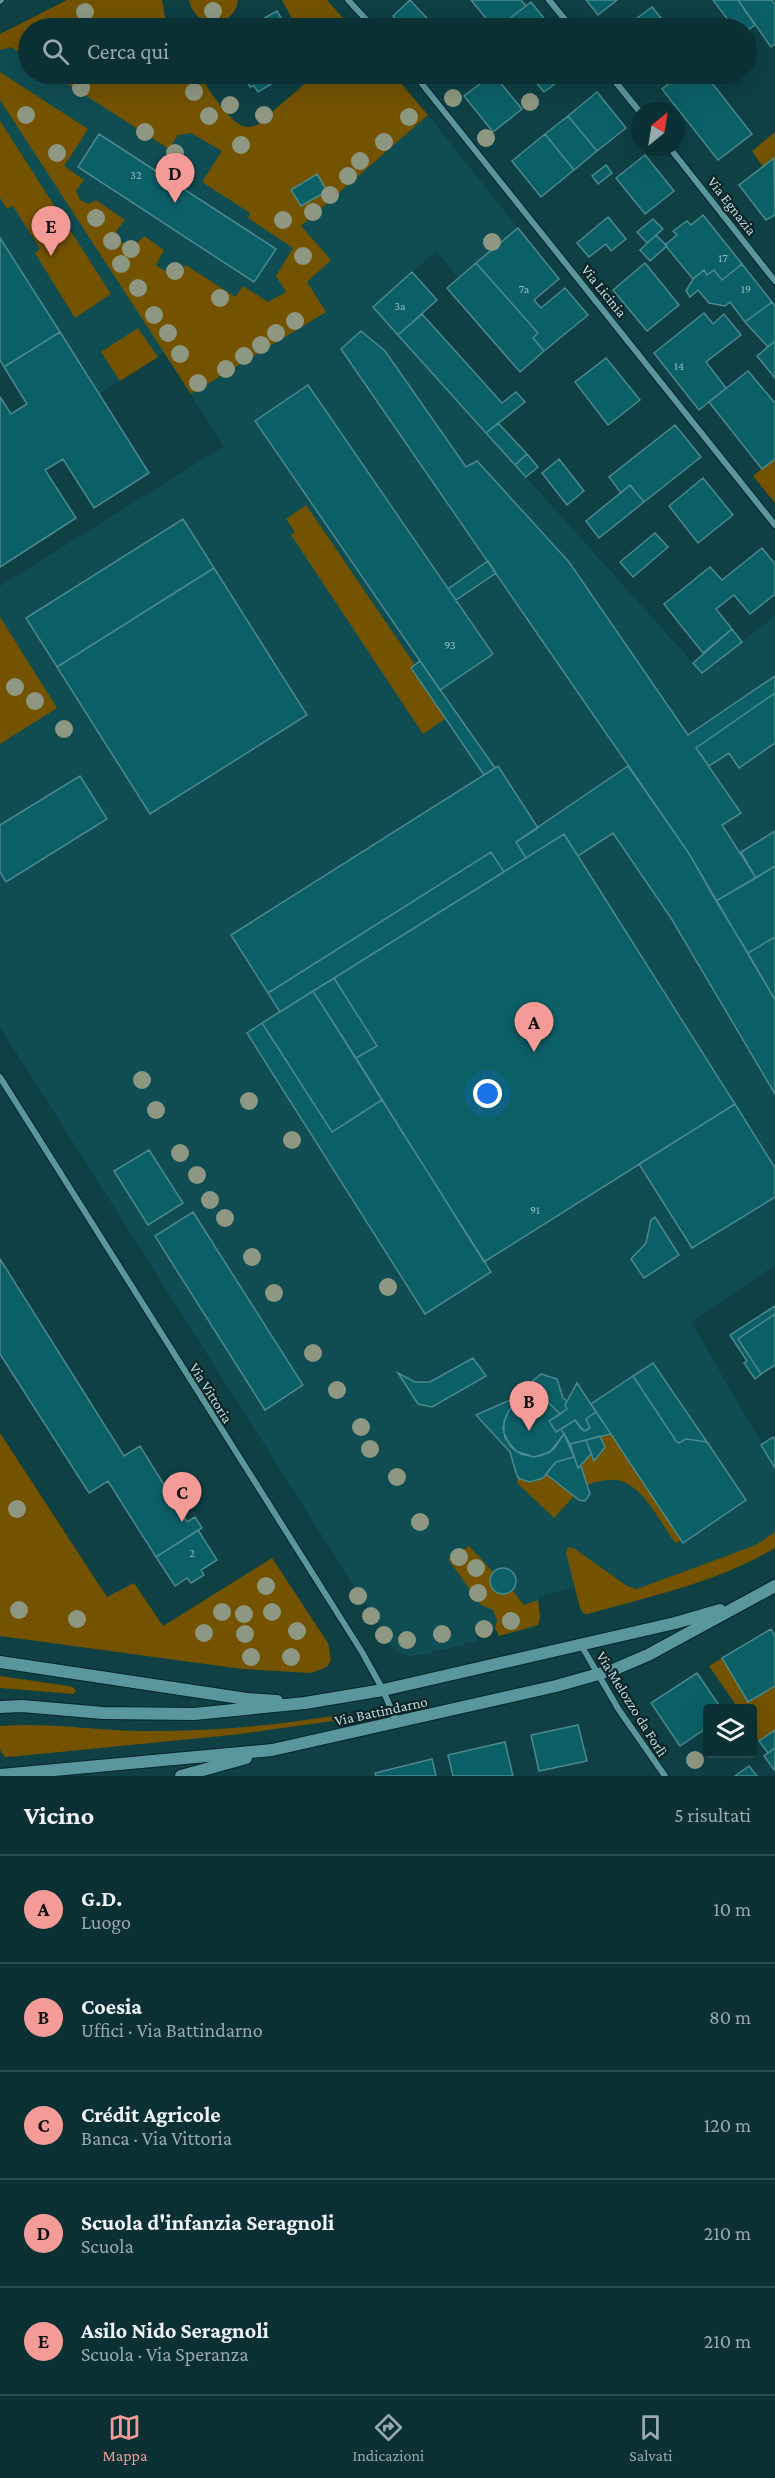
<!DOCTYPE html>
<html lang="it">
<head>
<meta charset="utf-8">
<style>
  :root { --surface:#0a3033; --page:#13383b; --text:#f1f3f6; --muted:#99a9ac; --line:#2a4b4e; --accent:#f59b97 }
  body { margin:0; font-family:"Crimson Pro",serif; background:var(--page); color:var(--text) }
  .controls { position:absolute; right:18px; bottom:18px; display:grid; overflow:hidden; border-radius:6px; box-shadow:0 6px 24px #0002 }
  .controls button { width:54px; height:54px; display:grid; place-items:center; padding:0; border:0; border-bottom:2px solid var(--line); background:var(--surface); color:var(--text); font:30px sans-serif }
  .compass { position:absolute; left:631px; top:102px; width:54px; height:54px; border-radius:50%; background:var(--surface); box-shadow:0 6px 24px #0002; rotate:30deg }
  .you { position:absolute; left:488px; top:1094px; width:21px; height:21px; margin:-15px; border:4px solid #fff; border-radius:50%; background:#1a73e8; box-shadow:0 0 0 9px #1a73e833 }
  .badge { display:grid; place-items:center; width:39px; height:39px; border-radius:50%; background:var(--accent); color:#111; font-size:20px; font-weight:700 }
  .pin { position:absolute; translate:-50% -50px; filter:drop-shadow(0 2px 3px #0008) }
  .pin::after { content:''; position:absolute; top:32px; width:21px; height:18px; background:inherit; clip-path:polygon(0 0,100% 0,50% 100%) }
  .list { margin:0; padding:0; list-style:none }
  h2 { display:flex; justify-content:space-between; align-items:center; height:78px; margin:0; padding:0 24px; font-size:26px }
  h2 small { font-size:20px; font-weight:400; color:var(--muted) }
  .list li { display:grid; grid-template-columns:39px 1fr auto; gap:18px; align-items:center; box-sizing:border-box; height:108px; padding:0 24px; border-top:2px solid var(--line) }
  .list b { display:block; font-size:22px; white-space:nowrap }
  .list p { margin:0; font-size:20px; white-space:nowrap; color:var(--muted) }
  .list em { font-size:20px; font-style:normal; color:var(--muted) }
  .icon { flex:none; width:33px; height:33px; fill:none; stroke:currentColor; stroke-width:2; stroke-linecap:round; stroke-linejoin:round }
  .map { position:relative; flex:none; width:775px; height:1776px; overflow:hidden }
  .search { position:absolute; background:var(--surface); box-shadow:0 6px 24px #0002; left:18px; right:18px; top:18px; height:66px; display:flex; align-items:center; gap:15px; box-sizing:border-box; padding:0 21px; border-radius:33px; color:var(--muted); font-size:22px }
  .sheet { height:618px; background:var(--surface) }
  nav { display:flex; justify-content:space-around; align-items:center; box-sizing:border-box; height:84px; border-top:2px solid var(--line); background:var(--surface); font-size:16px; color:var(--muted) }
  nav a { display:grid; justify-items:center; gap:3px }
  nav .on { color:var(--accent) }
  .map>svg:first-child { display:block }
</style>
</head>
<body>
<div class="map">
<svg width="775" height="1776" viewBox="0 0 775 1776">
  <rect width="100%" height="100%" fill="#0e4044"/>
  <path fill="#0f4d52" d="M67,0L28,28V74H179L301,226L428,115L518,228L459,278L436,251L373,307L702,673L775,616V1265L691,1322L775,1466V1548L749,1562L704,1580L588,1614L581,1611L574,1587L538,1597L540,1622L532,1628L499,1636L494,1628L476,1634L477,1641L421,1655L407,1656L395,1651L0,1027V586L224,446L164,353L99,394L60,332L4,367L0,360V34Z"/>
  <path fill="#735300" d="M67,0H162L167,28H28V59L11,47L0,50V34Z
    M189,0H238C236,15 226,21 212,23C199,20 192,13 189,0Z
    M282,0H327L352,28H297Z
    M0,72L88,129L64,166L84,180L76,191L80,200L89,204L96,200L125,220L116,231L121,242L134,246L144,236L164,250L156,265C168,274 175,276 186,265L235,297L243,286L268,302L286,292L276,276L293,248L248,218L250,213L202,182L222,151L191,133L178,135L169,149L52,74H198C207,86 232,127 247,127C249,128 255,125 257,125L316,74H393L428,115L301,226L331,260L307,282L326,312L191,394L0,100Z
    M0,121L111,294L75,318L35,253L40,249L13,206L7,209L0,198Z
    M775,132V160L774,159L763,167L752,151Z
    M138,328L158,357L120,381L101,352Z
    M774,459L775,460V503L753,476Z
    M306,505L415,665L411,669L446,718L423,734L291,535L295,532L286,519Z
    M0,617L57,708L0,744Z
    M0,1433L107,1597L134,1583L163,1626L272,1558L328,1643L331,1660L327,1667L311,1673L242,1669L0,1636Z
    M611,1434L681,1540L676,1543L674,1541C659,1521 643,1484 616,1480C606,1479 596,1482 587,1485L581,1466L591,1454L594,1460L605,1447L600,1436Z
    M546,1474L574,1496L554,1518L517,1483V1476L525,1481L535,1482Z
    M775,1532V1548C718,1582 651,1596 588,1614H584L580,1608L566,1553L568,1547L575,1549L627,1586L637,1589L756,1545Z
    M469,1546L493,1572L490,1580L493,1590L505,1594L513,1591L524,1605L538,1600L540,1617L538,1625L499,1636L495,1628L497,1621L493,1610L481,1605L448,1559Z
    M722,1658L748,1702L775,1686V1730L759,1741L753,1731L752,1708H738L709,1666Z
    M0,1676L68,1686L74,1688L76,1691L73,1694L0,1688Z
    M339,1715L340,1720L232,1735L19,1756L5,1757L0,1750V1726C46,1722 92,1730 138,1731C205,1732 272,1726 339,1715Z"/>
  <path fill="#0b6066" stroke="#4b898e" stroke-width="1.5" d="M410,0L436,28H404L393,16Z
    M471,0H521L526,6L497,28H494Z
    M586,0H617L598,15Z
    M713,0H738L755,25L746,31V28H734Z
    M738,0H772L775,5V44L771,47Z
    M531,2L550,26L548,28H497Z
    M652,7L669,28H624Z
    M277,11L287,28H246Z
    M242,74H268L273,83L258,92L254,86L250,87Z
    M493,74L522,109L493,132L464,96Z
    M529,74H568L544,92Z
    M682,74H705L752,134L718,160L662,89Z
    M597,92L626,128L597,151L568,116Z
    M568,116L597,151L574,170L545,134Z
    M99,134L276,249L254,282L78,167Z
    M545,134L574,170L541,197L512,161Z
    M645,155L674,191L645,214L616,178Z
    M774,158L775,215L766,220L739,185Z
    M606,165L612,173L598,184L592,176Z
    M317,174L327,191L301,206L291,190Z
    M703,215L742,264L722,280L714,270L707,275L704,270L693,279L665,245L677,235L673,231L687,221L691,225Z
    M608,217L626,239L611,251L606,244L589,257L577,243Z
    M653,219L663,229L647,243L637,232Z
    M518,228L559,279L534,300L541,308L565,288L588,315L544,351L533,338L538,333L476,263Z
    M656,235L667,246L650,261L640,250Z
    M0,238L60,332L4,367L0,360Z
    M476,263L538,333L533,338L544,351L520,372L447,288Z
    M645,263L679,305L647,331L613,290Z
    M742,264L772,302L745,322L730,302L725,306L709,303L698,290L690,297L686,291L693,279L704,270L707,275L714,270L722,280Z
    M412,272L437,300L398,335L373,307Z
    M772,302L775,306V341L768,347L745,322Z
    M704,313L713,324L724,314L741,335L706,362L726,388L699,410L654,353Z
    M422,314L502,403L516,392L525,402L486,433L398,335Z
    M361,331L385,351L466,467L477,461L569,562L688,735L775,676V693L696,748L741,813L722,825L756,878L716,901L688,852L341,349Z
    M60,332L149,473L94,508L63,459L45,470L76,518L0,567V397L11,414L27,404L4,367Z
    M775,341V378L757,356Z
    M606,358L640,400L608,425L575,382Z
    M748,371L775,403V459L762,469L709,402Z
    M308,385L493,654L440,690L255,421Z
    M498,423L527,454L515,465L486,433Z
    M675,425L701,457L644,502L630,485L621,493L609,477Z
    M527,454L538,467L526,477L515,465Z
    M559,459L584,491L567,505L542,473Z
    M703,478L733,515L698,543L669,506Z
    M630,485L644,502L599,538L586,521Z
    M183,519L214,568L57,667L26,618Z
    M655,533L668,547L633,577L620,562Z
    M762,548L775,564V594L750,614L734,595L716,609L732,629L703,653L664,604L710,567L722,580Z
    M488,561L496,573L456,600L448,589Z
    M214,568L307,715L150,814L57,667Z
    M732,629L742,642L702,673L693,663Z
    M420,661L495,768L484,775L411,668Z
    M775,693V743L739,768L729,753L709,766L696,748Z
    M498,766L538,828L516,842L526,858L504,872L491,852L268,993L231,935Z
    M628,766L688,852L775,1000V1094L671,918L613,833L578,856L564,834L526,858L516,842Z
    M80,776L107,819L6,882L0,872V825Z
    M775,831V866L756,878L741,852Z
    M564,834L735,1104L484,1262L356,1058L377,1046L334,978Z
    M491,852L504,872L280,1012L268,993Z
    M775,866V937L748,953L716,901Z
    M775,937V1000L748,953Z
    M334,978L377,1046L356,1058L313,991Z
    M313,991L382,1100L332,1132L262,1023Z
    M262,1023L332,1132L382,1100L491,1272L425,1314L247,1033Z
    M735,1104L775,1168V1197L692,1248L639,1164Z
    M149,1150L183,1203L148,1225L114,1171Z
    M193,1212L303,1385L265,1410L155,1236Z
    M655,1217L679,1255L644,1278L631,1259L646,1243L651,1220Z
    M0,1259L124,1456L140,1446L187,1522L195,1517L202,1528L156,1557L108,1481L89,1493L0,1354Z
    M775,1306V1314L738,1339L761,1374L755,1379L744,1363L747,1361L730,1335Z
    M775,1314V1365L761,1374L738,1339Z
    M473,1358L486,1376L432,1407L418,1404L398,1373L415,1382H430Z
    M653,1363L707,1442L686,1439L679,1443L676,1441L633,1376Z
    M541,1374L557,1379L563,1398L567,1401L565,1405L567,1409L560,1414L547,1401L534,1397L521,1400L512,1406L506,1416L503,1427L505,1438L516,1451L534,1457L550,1452L564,1434L574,1457L556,1462L543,1478L530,1482L520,1479L517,1476L510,1452L476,1415L510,1400Z
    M633,1376L676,1441L679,1443L686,1439L707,1442L746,1500L683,1543L591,1404Z
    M577,1383L596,1412L586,1419L590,1428L584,1431L575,1420L556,1432L549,1421L567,1409L565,1405Z
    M527,1397L547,1401L560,1414L549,1421L556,1432L561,1429L564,1434L554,1449L543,1455L534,1457L521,1454L511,1447L504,1433V1422L509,1410L516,1402Z
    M596,1412L611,1434L570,1444L561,1429L575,1420L581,1429L586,1431L590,1428L586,1419Z
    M600,1436L605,1447L594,1461L586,1440Z
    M773,1437L775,1441V1468L761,1445Z
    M586,1440L591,1454L578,1468L570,1444Z
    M574,1457L578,1468L581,1466L590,1494L585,1501L579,1500L546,1474L556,1462Z
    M198,1530L217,1560L201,1570L204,1575L191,1583L187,1578L175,1586L156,1557Z
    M490 1581a13 13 0 1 1 26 0a13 13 0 1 1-26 0Z
    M771,1629L775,1636V1686L748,1702L722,1658Z
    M697,1673L721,1708H708V1727L680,1746L651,1703Z
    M578,1725L587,1761L539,1771L531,1735Z
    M775,1730V1748L768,1753L759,1741Z
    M505,1742L513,1776H453L448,1755Z
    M775,1748V1771L764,1756Z
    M432,1759L436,1776H376L375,1773Z
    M749,1766L757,1776H735Z"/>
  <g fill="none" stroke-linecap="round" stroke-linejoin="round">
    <defs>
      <path id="street" d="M348,0L374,28
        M549,0L572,28
        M0,1L1,0
        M414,74L775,525
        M609,74L640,112
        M669,147L775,281
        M0,1077L362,1652L383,1690L397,1723
        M581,1645L619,1710L665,1776"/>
      <path id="secondary" d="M0,1662L247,1699L277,1701
        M0,1707L22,1706L103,1713L194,1714L305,1703L383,1690L675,1623L720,1610
        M0,1775L272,1750L556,1686L613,1670L648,1655L775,1586
        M181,1776L246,1758"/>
    </defs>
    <use href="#street" stroke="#032528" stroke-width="8"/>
    <use href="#secondary" stroke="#032528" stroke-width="14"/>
    <use href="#street" stroke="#59979c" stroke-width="6"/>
    <use href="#secondary" stroke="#59979c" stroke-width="12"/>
  </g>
  <g fill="#8e9782">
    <circle cx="213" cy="11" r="9"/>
    <circle cx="85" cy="12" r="9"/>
    <circle cx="81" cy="88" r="9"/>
    <circle cx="194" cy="92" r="9"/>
    <circle cx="453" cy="98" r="9"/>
    <circle cx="530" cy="102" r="9"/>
    <circle cx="230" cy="105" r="9"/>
    <circle cx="26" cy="115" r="9"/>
    <circle cx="264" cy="115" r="9"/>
    <circle cx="209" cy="116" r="9"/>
    <circle cx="409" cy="117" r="9"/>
    <circle cx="145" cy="132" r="9"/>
    <circle cx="486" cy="138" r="9"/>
    <circle cx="384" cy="142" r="9"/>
    <circle cx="241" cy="145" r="9"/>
    <circle cx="57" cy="153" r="9"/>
    <circle cx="175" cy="153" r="9"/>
    <circle cx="360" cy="161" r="9"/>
    <circle cx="348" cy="176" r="9"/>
    <circle cx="330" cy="195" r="9"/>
    <circle cx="313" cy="212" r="9"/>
    <circle cx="96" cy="218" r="9"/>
    <circle cx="283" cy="220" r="9"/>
    <circle cx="112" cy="241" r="9"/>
    <circle cx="492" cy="242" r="9"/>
    <circle cx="131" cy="249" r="9"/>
    <circle cx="303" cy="256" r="9"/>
    <circle cx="121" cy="264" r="9"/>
    <circle cx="175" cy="271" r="9"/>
    <circle cx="138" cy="288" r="9"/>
    <circle cx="220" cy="298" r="9"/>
    <circle cx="154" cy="315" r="9"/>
    <circle cx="295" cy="321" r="9"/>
    <circle cx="168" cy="333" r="9"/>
    <circle cx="276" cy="333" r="9"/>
    <circle cx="261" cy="345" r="9"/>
    <circle cx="180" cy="354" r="9"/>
    <circle cx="244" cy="356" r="9"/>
    <circle cx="226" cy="369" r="9"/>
    <circle cx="198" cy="383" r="9"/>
    <circle cx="15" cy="687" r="9"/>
    <circle cx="35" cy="701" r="9"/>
    <circle cx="64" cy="729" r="9"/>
    <circle cx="142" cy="1080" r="9"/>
    <circle cx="249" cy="1101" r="9"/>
    <circle cx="156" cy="1110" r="9"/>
    <circle cx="292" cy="1140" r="9"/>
    <circle cx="180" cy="1153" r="9"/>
    <circle cx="197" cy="1175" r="9"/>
    <circle cx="210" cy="1200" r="9"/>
    <circle cx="225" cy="1218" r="9"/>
    <circle cx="252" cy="1257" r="9"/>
    <circle cx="388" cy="1287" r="9"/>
    <circle cx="274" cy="1293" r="9"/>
    <circle cx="313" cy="1353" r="9"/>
    <circle cx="337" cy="1390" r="9"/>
    <circle cx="361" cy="1427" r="9"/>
    <circle cx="370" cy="1449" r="9"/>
    <circle cx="397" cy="1477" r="9"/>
    <circle cx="17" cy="1509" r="9"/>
    <circle cx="420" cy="1522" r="9"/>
    <circle cx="459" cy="1557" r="9"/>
    <circle cx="476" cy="1568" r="9"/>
    <circle cx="266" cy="1586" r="9"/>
    <circle cx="478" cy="1593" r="9"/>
    <circle cx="358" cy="1596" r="9"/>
    <circle cx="19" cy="1610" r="9"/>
    <circle cx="222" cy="1612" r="9"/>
    <circle cx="272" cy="1612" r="9"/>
    <circle cx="244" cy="1614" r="9"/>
    <circle cx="371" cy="1616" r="9"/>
    <circle cx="77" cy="1619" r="9"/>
    <circle cx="511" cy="1621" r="9"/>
    <circle cx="484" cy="1629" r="9"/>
    <circle cx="297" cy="1631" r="9"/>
    <circle cx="204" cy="1633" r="9"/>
    <circle cx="245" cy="1634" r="9"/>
    <circle cx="442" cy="1634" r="9"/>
    <circle cx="384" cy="1635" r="9"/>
    <circle cx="407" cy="1640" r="9"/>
    <circle cx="251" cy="1657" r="9"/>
    <circle cx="291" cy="1657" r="9"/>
    <circle cx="695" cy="1760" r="9"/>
  </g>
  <g text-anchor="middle" stroke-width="4.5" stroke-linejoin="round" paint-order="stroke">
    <g font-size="12" fill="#90bdc0">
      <text x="136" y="179">32</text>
      <text x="723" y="262">17</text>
      <text x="524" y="293">7a</text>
      <text x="746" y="293">19</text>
      <text x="400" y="310">3a</text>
      <text x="679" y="370">14</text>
      <text x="450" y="649">93</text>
      <text x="535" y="1214">91</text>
      <text x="192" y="1557">2</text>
    </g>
    <g font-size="15" fill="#bddcde" stroke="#0a2426">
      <text transform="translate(732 206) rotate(52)" y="5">Via Egnazia</text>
      <text transform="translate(604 291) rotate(51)" y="5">Via Licinia</text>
      <text transform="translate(211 1393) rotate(58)" y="5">Via Vittoria</text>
      <text transform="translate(632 1704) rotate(58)" y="5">Via Melozzo da Forlì</text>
      <text transform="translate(381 1711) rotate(-12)" y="5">Via Battindarno</text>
    </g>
  </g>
</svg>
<div class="controls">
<button><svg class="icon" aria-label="layers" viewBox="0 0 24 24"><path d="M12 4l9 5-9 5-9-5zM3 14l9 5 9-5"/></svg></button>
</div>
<svg class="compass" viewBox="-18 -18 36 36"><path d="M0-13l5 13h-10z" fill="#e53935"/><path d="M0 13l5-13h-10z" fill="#99a9ac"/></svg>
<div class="you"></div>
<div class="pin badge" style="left:534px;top:1052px">A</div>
<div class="pin badge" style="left:529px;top:1431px">B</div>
<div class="pin badge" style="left:182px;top:1522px">C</div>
<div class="pin badge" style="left:175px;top:203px">D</div>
<div class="pin badge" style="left:51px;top:256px">E</div>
<div class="search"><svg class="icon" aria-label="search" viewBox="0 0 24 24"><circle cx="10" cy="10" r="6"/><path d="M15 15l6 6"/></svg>Cerca qui</div>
</div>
<section class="sheet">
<h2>Vicino<small>5 risultati</small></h2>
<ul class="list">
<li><span class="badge">A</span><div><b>G.D.</b><p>Luogo</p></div><em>10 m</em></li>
<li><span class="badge">B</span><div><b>Coesia</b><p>Uffici · Via Battindarno</p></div><em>80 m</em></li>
<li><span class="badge">C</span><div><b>Crédit Agricole</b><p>Banca · Via Vittoria</p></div><em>120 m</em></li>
<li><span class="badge">D</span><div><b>Scuola d'infanzia Seragnoli</b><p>Scuola</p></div><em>210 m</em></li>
<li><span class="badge">E</span><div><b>Asilo Nido Seragnoli</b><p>Scuola · Via Speranza</p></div><em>210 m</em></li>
</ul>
</section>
<nav>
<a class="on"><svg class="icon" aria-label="map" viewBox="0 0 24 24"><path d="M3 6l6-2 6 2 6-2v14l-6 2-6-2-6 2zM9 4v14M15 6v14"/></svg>Mappa</a>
<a><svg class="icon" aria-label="directions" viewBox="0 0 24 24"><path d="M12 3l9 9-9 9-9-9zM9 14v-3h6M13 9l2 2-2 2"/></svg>Indicazioni</a>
<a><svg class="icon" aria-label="saved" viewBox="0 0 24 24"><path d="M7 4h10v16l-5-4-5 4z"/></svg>Salvati</a>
</nav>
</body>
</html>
